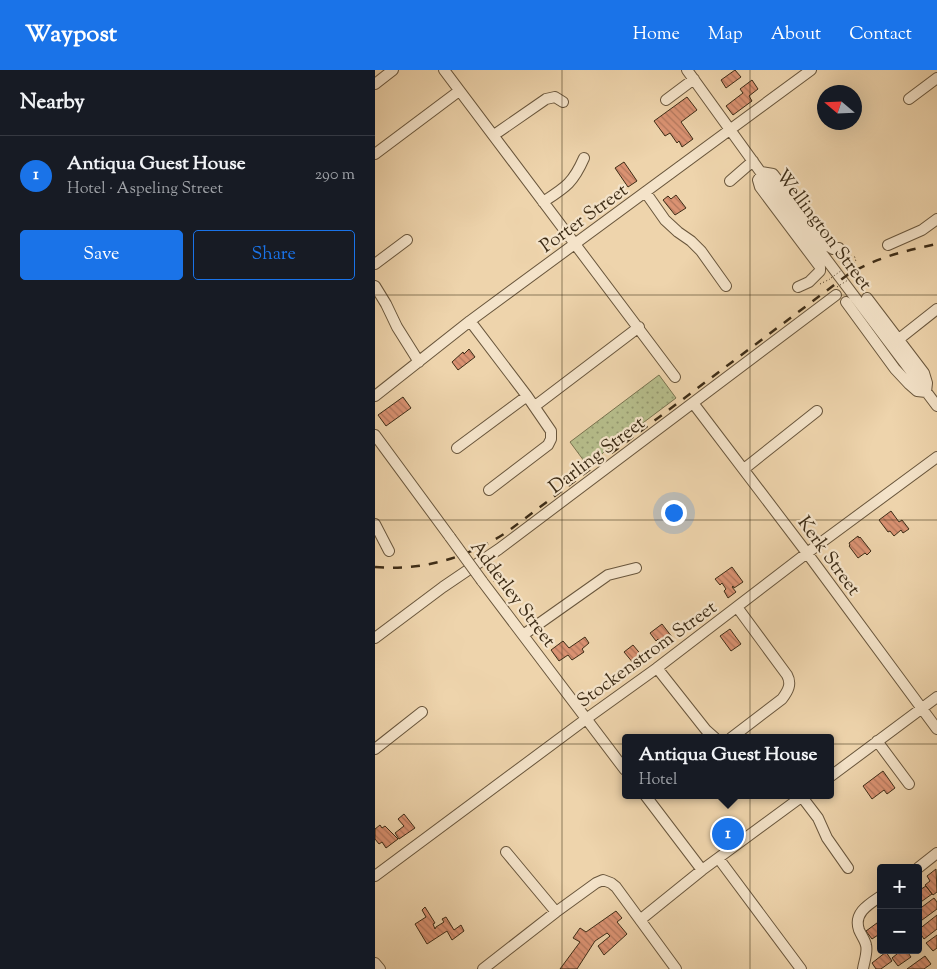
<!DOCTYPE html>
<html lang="en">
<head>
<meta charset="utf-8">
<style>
  :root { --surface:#171b24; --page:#20242c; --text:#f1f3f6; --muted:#9ea1a6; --line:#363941; --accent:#1a73e8 }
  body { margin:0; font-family:"Sorts Mill Goudy",serif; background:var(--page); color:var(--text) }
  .controls { position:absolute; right:15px; bottom:15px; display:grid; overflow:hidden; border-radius:5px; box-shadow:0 5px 20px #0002 }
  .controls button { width:45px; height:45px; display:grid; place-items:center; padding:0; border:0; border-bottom:1px solid var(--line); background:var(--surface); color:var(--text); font:25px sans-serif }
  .compass { position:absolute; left:442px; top:15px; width:45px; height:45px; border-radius:50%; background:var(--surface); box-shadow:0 5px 20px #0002; rotate:289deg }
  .you { position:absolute; left:298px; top:442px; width:18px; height:18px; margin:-12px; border:4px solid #fff; border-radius:50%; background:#1a73e8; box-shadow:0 0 0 8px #1a73e833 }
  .badge { display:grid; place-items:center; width:32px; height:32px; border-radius:50%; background:var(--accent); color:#fff; font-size:16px; font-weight:700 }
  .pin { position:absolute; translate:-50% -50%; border:2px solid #fff; box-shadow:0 1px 5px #0006 }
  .popup { position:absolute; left:247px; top:664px; width:212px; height:65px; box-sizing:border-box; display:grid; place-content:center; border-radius:5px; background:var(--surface); filter:drop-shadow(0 1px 4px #0005); font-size:16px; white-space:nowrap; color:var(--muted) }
  .popup b { font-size:19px; color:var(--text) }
  .popup::after { content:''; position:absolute; left:50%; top:100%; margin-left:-10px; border:10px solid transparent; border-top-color:var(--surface) }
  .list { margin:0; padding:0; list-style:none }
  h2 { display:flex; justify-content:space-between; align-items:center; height:65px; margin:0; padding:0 20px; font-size:21px }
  h2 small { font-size:16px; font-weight:400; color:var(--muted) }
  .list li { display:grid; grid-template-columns:32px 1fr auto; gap:15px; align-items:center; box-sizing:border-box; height:80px; padding:0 20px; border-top:1px solid var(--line) }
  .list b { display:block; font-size:19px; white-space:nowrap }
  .list p { margin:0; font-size:16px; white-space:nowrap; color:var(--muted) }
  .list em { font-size:16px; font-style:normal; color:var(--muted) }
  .actions { display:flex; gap:10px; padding:15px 20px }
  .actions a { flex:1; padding:11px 0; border:1px solid var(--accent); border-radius:5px; text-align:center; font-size:18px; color:var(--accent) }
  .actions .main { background:var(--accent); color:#fff }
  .map { position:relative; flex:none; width:562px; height:899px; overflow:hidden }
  header { display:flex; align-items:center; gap:30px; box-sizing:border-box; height:70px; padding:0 25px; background:var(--accent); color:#fff }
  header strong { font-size:24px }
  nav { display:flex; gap:28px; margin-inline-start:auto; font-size:18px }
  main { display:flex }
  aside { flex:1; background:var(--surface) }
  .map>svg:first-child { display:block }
</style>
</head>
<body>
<header>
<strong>Waypost</strong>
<nav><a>Home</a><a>Map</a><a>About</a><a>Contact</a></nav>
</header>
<main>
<aside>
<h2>Nearby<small></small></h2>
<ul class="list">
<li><span class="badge">1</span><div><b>Antiqua Guest House</b><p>Hotel · Aspeling Street</p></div><em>290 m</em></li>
</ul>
<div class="actions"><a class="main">Save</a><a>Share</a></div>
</aside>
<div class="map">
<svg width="562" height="899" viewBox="0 0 562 899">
  <defs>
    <pattern id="park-dots" width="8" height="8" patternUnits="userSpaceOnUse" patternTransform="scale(1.25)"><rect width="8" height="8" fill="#b6bd8b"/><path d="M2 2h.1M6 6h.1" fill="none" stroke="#959a71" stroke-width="1.8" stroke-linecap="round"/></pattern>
    <pattern id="building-back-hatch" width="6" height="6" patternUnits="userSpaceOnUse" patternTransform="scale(1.25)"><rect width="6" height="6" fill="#da9272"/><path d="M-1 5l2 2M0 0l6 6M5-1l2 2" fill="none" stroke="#b2775d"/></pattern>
  </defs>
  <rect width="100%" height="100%" fill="#eed4ac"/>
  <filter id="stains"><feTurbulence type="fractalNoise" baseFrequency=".004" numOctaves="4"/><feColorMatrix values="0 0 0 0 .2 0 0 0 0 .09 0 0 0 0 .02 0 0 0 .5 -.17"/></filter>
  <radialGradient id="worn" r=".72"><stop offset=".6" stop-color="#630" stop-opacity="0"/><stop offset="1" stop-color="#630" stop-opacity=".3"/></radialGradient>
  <path fill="url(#park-dots)" stroke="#7a7450" d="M284,305L301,328L212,395L195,372Z"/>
  <path fill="url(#building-back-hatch)" stroke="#3d2c16" d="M360,0L366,7L351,18L346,10Z
    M377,10L383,19L374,26L377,31L358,45L351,36L368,23L365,19Z
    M312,27L322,40L306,52L318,69L307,77L304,71L302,73L295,63L290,66L279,51Z
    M249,92L262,111L253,117L240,98Z
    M301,125L311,138L300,145L288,130L293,126L296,129Z
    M94,279L100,287L83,300L77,292L88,282L89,284Z
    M28,327L36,338L11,356L3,345Z
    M516,441L524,452L527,450L534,459L528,463L526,460L519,466L515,461L513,462L504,450Z
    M483,466L484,468L485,467L496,481L492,485L490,483L483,488L474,476L475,475L474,473Z
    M357,497L368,512L359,518L358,516L357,517L361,522L353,528L349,521L351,519L347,513L345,515L340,509Z
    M287,554L297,567L287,575L283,569L281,571L275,563Z
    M355,559L366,574L356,581L345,566Z
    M210,567L214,573L207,579L209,582L197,590L193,585L184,591L176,580L188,571L194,578Z
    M258,575L268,587L259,594L249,582Z
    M508,701L520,718L512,724L509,720L497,729L488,716Z
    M29,744L40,758L24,769L20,763L29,756L23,749Z
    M5,755L7,758L10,756L23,769L11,778L7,772L4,774L0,769V759Z
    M561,799L562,822L558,825L550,815L555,811L552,806Z
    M551,816L557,824L543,834V821Z
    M559,828L562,832V839L543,853V840Z
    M50,837L60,853L58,854L60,859L61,857L69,852L67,849L71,847L79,860L86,855L89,861L77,870L72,861L52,874L40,854L51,847L47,840Z
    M241,841L247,848L242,852L252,864L229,885L223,876L235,866L232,863L220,871L202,899H185L205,872L198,868L205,858L211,862Z
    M562,845V859L549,869L543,860Z
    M506,850V863L497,869L491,861Z
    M562,865V878L558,881L551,873Z
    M527,880H531L536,887L523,896L517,888Z
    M511,882L517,891L506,899H501L497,893Z
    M550,886L556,894L549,899H532Z"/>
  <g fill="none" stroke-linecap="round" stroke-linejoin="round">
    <defs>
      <path id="minor" d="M69,0L300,307
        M312,0L387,104L562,336
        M0,14L18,0
        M534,29L562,8
        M291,30L319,9
        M119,65L171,29L180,27L188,32
        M0,84L84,21
        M386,102L398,104L453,176L458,179L464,178
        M387,104L383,110L385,117L445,197V201L434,212L423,217
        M355,111L378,91
        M271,123L290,150L303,162L316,171L326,181L351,216
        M168,132C191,117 198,113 209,88
        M513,175L547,160L562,149
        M0,194L32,170
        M0,216L11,234L22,257L44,292
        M471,232L520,299L534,314L542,321L551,322L552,313L549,303L492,228
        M95,251L152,326L176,361V369L173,375L114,420
        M524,269L562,239
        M0,326L95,251L436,0
        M318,333L432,483L562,659
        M160,336L264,257
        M0,365L75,467
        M82,378L152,326
        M369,399L442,341
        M0,454L14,481
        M107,511L250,700
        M148,565L233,505L261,498
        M0,568L68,517L124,479L461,225
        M282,598L331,660L340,668
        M356,668L407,629C413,621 417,614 412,605L362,537
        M502,671L534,714
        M0,679L47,642
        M456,706L562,627
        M270,725L327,800
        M427,727L443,748L452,768L473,798
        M131,782L181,842
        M344,789L426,899
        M543,798L562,783
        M0,806L211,649L282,598L432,483L562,387
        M265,850L327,800L429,725
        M0,893L5,899
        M108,899L181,842L221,813L228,810L236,813L241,817L301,899
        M488,899C489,892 493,882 491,875C490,870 486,865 484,860C478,843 494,834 506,826"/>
    </defs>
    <use href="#minor" stroke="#69563c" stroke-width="12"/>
    <path stroke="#3d2c16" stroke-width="1" stroke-dasharray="1 2.5" stroke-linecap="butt" d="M469,185L480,187L481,192L470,198
      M462,186L469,196
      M445,214L455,209
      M113,499L120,510L118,512"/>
    <use href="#minor" stroke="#f4e3c9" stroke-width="10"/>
    <path stroke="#3d2c16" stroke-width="2.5" stroke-dasharray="9 9" stroke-linecap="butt" d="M0,497C47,501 92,488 132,462L471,206C499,188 529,181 562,174"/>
    <defs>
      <path id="minor-bridge" d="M75,467L107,511"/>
    </defs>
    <use href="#minor-bridge" stroke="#69563c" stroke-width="12" stroke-linecap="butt"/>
    <path stroke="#3d2c16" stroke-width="1" stroke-dasharray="1 2.5" stroke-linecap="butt" d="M456,208L467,200
      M462,217L473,210"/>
    <use href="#minor-bridge" stroke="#f4e3c9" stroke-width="10"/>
  </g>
  <path fill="none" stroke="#3d2c16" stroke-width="1" stroke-opacity="0.55" d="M187,0V899M375,0V899M0,225H562M0,450H562M0,674H562"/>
  <g text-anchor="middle" stroke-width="4.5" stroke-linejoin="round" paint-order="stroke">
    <g font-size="19" fill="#3d2c16" stroke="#f4e3c9">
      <text transform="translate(208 147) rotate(-36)" y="7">Porter Street</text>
      <text transform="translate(450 159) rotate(53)" y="7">Wellington Street</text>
      <text transform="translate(221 384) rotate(-37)" y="7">Darling Street</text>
      <text transform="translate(455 485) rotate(54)" y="7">Kerk Street</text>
      <text transform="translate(139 523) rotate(53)" y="7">Adderley Street</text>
      <text transform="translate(271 583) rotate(-36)" y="7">Stockenstrom Street</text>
    </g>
  </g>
  <rect width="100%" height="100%" filter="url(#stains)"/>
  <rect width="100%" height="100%" fill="url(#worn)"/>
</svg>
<div class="controls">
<button>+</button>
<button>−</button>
</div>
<svg class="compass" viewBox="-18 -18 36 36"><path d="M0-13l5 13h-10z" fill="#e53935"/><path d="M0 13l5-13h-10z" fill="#9ea1a6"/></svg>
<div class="you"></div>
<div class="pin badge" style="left:353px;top:764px">1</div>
<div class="popup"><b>Antiqua Guest House</b>Hotel</div>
</div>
</main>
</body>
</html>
